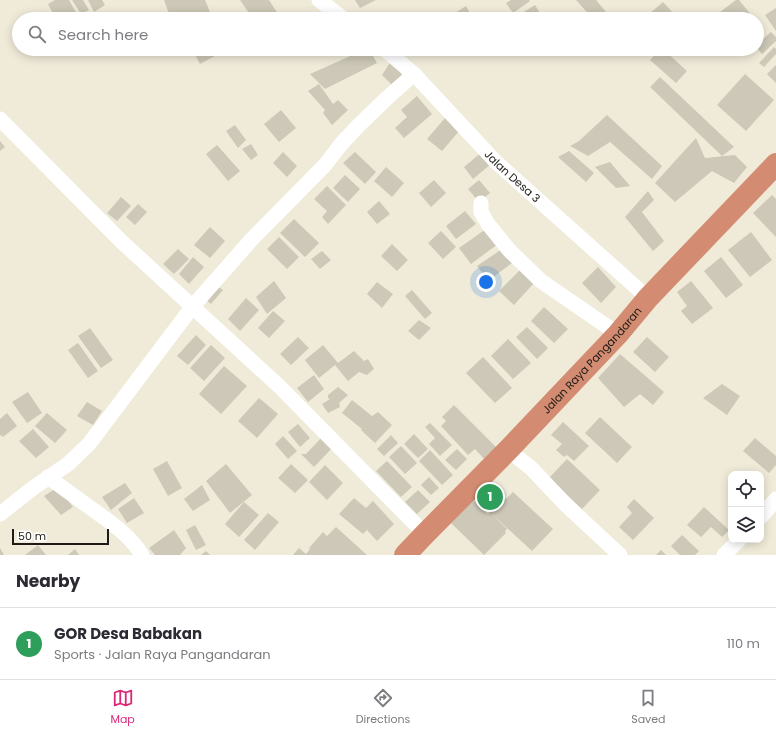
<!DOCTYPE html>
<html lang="en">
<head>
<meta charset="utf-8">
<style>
  :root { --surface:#fff; --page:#f2f2f3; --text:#2b2b33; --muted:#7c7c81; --line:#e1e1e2; --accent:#db2777 }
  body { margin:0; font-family:Poppins,sans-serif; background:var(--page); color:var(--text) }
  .controls { position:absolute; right:12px; bottom:12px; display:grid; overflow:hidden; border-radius:8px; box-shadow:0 2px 10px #0003 }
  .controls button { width:36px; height:36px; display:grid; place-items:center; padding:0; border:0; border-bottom:1px solid var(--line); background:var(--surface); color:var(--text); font:20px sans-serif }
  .scale { position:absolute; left:12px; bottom:10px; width:97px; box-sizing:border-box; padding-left:4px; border:2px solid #1d1b15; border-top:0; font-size:11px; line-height:14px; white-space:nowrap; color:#1d1b15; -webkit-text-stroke:3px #fff; paint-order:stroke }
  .you { position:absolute; left:486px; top:282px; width:14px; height:14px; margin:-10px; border:3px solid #fff; border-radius:50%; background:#1a73e8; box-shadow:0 0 0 6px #1a73e833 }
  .badge { display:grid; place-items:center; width:26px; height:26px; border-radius:50%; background:var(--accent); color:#fff; font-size:13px; font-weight:700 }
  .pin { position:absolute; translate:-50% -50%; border:2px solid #fff; box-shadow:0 1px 4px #0006 }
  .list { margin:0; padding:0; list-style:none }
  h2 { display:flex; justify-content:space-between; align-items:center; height:52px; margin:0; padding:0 16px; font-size:17px }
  h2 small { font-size:13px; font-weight:400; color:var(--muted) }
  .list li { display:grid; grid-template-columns:26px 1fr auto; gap:12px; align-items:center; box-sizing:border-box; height:72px; padding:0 16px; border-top:1px solid var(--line) }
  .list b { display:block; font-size:15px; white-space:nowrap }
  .list p { margin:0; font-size:13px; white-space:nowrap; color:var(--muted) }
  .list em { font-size:13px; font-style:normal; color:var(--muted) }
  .icon { flex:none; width:22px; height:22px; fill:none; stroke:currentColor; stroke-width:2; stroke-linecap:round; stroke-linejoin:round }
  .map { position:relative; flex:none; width:776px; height:555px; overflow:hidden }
  .search { position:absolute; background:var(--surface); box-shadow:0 2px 10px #0003; left:12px; right:12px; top:12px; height:44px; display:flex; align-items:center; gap:10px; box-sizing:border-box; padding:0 14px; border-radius:22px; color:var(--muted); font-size:15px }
  .sheet { height:124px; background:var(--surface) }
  nav { display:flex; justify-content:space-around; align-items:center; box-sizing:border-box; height:56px; border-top:1px solid var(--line); background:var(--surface); font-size:11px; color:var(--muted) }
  nav a { display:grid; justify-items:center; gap:2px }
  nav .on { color:var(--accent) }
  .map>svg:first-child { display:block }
</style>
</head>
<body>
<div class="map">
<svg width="776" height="555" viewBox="0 0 776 555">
  <rect width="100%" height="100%" fill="#f0ebd9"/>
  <path fill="#cdc8b7" d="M55,0H69L77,14L67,19H56L48,4Z
    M72,0H83L89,10L81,14Z
    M88,0H102L105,5L94,12Z
    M164,0H205L210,12L190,19H171Z
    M240,0H269L278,14L270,19H253Z
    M355,0H376L360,8Z
    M511,0H529L530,1L513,13L506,3Z
    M576,0H596L611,18L610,19H593Z
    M736,0H739L752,16L748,19H719L716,15Z
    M663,2L675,15L670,19H643Z
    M535,5L543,18L542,19H519L517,16Z
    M466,6L473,19H458L455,13Z
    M776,8V31L765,15Z
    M704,14L710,19H699Z
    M757,26L763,33L757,38Z
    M771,32L776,37V41L762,54L757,48V44Z
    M774,47L776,49V54L764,67L759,63Z
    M192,49H228L200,64Z
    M269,49H285L274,56Z
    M366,49H369L377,63L325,89L310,74Z
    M660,49H663L687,71L676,83L650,60Z
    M391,61L403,76L392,85L382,75Z
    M776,65V83L767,74Z
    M745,74L774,100L746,131L717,105Z
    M660,77L734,147L722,156L650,87Z
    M319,84L333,104L338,100L348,110L332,125L323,113L325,110L308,91Z
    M417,96L432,114L404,138L395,128L407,117L401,110Z
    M281,110L296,128L279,142L264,124Z
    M607,115L662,166L652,179L610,142L588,156L570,146L579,141Z
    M445,118L460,130L442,151L427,139Z
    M235,125L246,140L238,148L226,131Z
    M696,138L705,158L735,155L747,167L734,183L712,171L675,202L655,183Z
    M0,141L5,147L0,151Z
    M251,144L258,155L251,160L242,149Z
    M217,145L240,171L228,181L206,154Z
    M569,151L594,173L586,182L558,157Z
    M283,152L297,166L287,177L273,163Z
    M355,152L376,172L365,184L343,163Z
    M482,152L491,164L473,179L464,167Z
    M610,162L630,186L616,188L595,167Z
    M386,167L404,183L392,197L374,181Z
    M345,175L360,189L348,202L333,188Z
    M434,180L446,193L431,207L419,193Z
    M479,180L490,193L479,202L468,189Z
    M327,186L346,205L328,224L322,217L327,211L314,199Z
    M648,191L654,200L642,212L664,241L653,251L625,217Z
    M772,195L776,199V237L753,213Z
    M121,197L131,206L117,221L107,213Z
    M379,201L390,214L377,224L367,212Z
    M138,204L147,212L135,225L126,217Z
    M465,211L476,224L456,239L446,226Z
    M294,219L319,243L305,257L280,233Z
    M210,227L225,241L210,258L194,245Z
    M486,229L498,244L471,264L459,248Z
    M441,231L456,247L443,259L428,243Z
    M751,232L772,260L750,277L728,250Z
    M279,237L299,257L287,269L267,249Z
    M392,244L408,260L397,271L381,256Z
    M178,249L189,259L174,274L163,264Z
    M502,249L512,263L488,281L477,266Z
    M322,251L331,260L320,269L311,259Z
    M193,257L204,267L189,284L179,274Z
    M721,257L743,285L726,298L704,271Z
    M598,267L616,287L601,303L582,283Z
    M521,269L535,282L514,305L499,291Z
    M274,281L286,298L267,314L256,297Z
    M691,281L713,308L692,324L681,311L687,306L677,292Z
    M377,282L393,294L382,308L367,294Z
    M215,284L223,290L211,304L203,297Z
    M412,290L432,313L425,319L405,296Z
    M246,298L259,310L240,331L228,319Z
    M544,307L568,329L554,343L531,321Z
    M273,311L285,321L269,338L258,328Z
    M419,320L431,328L419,340L408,331Z
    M527,327L548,348L537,359L516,337Z
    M90,328L113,360L101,368L78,336Z
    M196,335L206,345L188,365L177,356Z
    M298,337L309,348L291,365L280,354Z
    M647,337L669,357L655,372L633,352Z
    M508,339L531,363L513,379L491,356Z
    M78,343L98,371L88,378L68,350Z
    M211,345L225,358L204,381L190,368Z
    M323,345L338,363L354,351L364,361L368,359L374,369L367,375L359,372L348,381L335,365L319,378L305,360Z
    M620,354L664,392L653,405L640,394L624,407L598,378Z
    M483,357L512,388L495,403L466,373Z
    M224,366L247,386L221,414L199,394Z
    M314,375L324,389L308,402L297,388Z
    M722,384L740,396L727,415L703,398Z
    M338,387L348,395L339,403L340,407L328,413L322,404L330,399L328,398V395Z
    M28,392L42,413L27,423L12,402Z
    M259,398L278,414L257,438L238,421Z
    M352,400L372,416L378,412L392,425L375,443L361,430L362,429L342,413Z
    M87,402L102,411L93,425L77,416Z
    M454,405L498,449L486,461L475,449L468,455L441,426L446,421L442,417Z
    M7,413L17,426L3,437L1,435L0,436V419Z
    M47,413L67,430L55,443L35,426Z
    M600,417L632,447L617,463L585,433Z
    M563,422L589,446L574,461L567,455L564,457L556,450L562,444L551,435Z
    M430,423L452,445L440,456L429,444L435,438L425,427Z
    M298,424L310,438L300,447L288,432Z
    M33,429L49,447L36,458L19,441Z
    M414,434L428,449L418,458L404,444Z
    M391,435L398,443L384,456L377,449Z
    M283,436L297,451L288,459L275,444Z
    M323,436L334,446L314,467L301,454H306Z
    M755,438L776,456V465L769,473L743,451Z
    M401,446L417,463L405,474L389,457Z
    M457,449L467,459L456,470L445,460Z
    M430,450L453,475L442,485L419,461Z
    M567,459L600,490L582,509L549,478Z
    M167,461L182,488L168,496L153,469Z
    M387,461L412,487L401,497L376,471Z
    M226,464L252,495L230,513L206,481Z
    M291,464L308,480L295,493L278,478Z
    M325,465L343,483L327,500L309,482Z
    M429,477L439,488L431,495L421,485Z
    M487,481L506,499L513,492L553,529L532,551L493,515L507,529L505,531L506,533L484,555L451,523L473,500L488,514L490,512L473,495Z
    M125,483L132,493L111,510L102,497Z
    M202,485L210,500L193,511L184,499Z
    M58,487L73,507L61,515L44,496Z
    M418,490L430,502L417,514L405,502Z
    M134,498L144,513L127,523L118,509Z
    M354,498L366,508L373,501L394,524L377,541L367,530L363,534L339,514Z
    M634,499L654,518L633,540L619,527L632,513L627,507Z
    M244,502L259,515L239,537L225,524Z
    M704,507L729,530L722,537L711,527L701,537L687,525Z
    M268,513L279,522L255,550L244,540Z
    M195,525L206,545L196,550L186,530Z
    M336,527L367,555H293L299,548L306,554L310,549L309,548L323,532L327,536Z
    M174,530L186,548L180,555H155L149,548Z
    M682,535L699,551L695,555H680L671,546Z
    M38,545L46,555H25Z
    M0,548L4,555H0Z
    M75,549L79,555H68Z
    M661,550L666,555H656Z
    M206,551L210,555H201Z"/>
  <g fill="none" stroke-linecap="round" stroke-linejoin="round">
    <g stroke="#fff" stroke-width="15">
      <path d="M319,0L344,19"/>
      <path id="s1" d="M384,49L414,74L496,162L648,298"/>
      <path d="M0,119L122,242L280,387L425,534"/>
      <path d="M481,203V212L488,224L509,250L541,281L618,334"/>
      <path d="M508,450L531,468L566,505L620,555"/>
      <path d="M48,477C63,488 77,498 92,509C110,522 130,535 142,555"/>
      <path d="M0,514L33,488L68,464L89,444L193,306L252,239L325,165L342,143L358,126L387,98L414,74"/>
      <path d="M761,517L776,499"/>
      <path d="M724,555L739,540"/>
    </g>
    <path stroke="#d38c71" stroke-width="22" id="s2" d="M405,555L425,534L508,450L618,334L648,298L776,164"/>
  </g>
  <g text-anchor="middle" stroke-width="3" stroke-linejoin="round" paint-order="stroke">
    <g font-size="11" fill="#1d1b15" stroke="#fff">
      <text dy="4" stroke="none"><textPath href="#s1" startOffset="181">Jalan Desa 3</textPath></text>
      <text dy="4" stroke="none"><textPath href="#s2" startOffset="270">Jalan Raya Pangandaran</textPath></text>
    </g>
  </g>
</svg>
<div class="controls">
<button><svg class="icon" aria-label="locate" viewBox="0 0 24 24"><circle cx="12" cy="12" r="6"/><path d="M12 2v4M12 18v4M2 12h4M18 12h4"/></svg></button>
<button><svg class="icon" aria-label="layers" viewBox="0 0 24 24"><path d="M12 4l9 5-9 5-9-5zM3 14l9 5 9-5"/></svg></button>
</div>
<div class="scale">50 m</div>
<div class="you"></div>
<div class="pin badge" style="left:490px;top:497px;background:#2e9e5b">1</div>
<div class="search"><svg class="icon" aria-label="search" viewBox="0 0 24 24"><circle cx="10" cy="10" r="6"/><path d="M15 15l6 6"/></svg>Search here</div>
</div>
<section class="sheet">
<h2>Nearby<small></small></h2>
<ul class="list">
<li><span class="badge" style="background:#2e9e5b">1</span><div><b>GOR Desa Babakan</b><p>Sports · Jalan Raya Pangandaran</p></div><em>110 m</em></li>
</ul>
</section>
<nav>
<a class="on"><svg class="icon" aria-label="map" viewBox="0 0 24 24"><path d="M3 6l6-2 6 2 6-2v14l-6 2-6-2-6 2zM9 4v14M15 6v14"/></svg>Map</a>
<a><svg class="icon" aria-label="directions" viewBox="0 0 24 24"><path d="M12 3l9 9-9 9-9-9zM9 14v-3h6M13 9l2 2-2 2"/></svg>Directions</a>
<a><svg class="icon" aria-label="saved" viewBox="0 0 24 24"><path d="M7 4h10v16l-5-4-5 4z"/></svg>Saved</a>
</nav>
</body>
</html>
